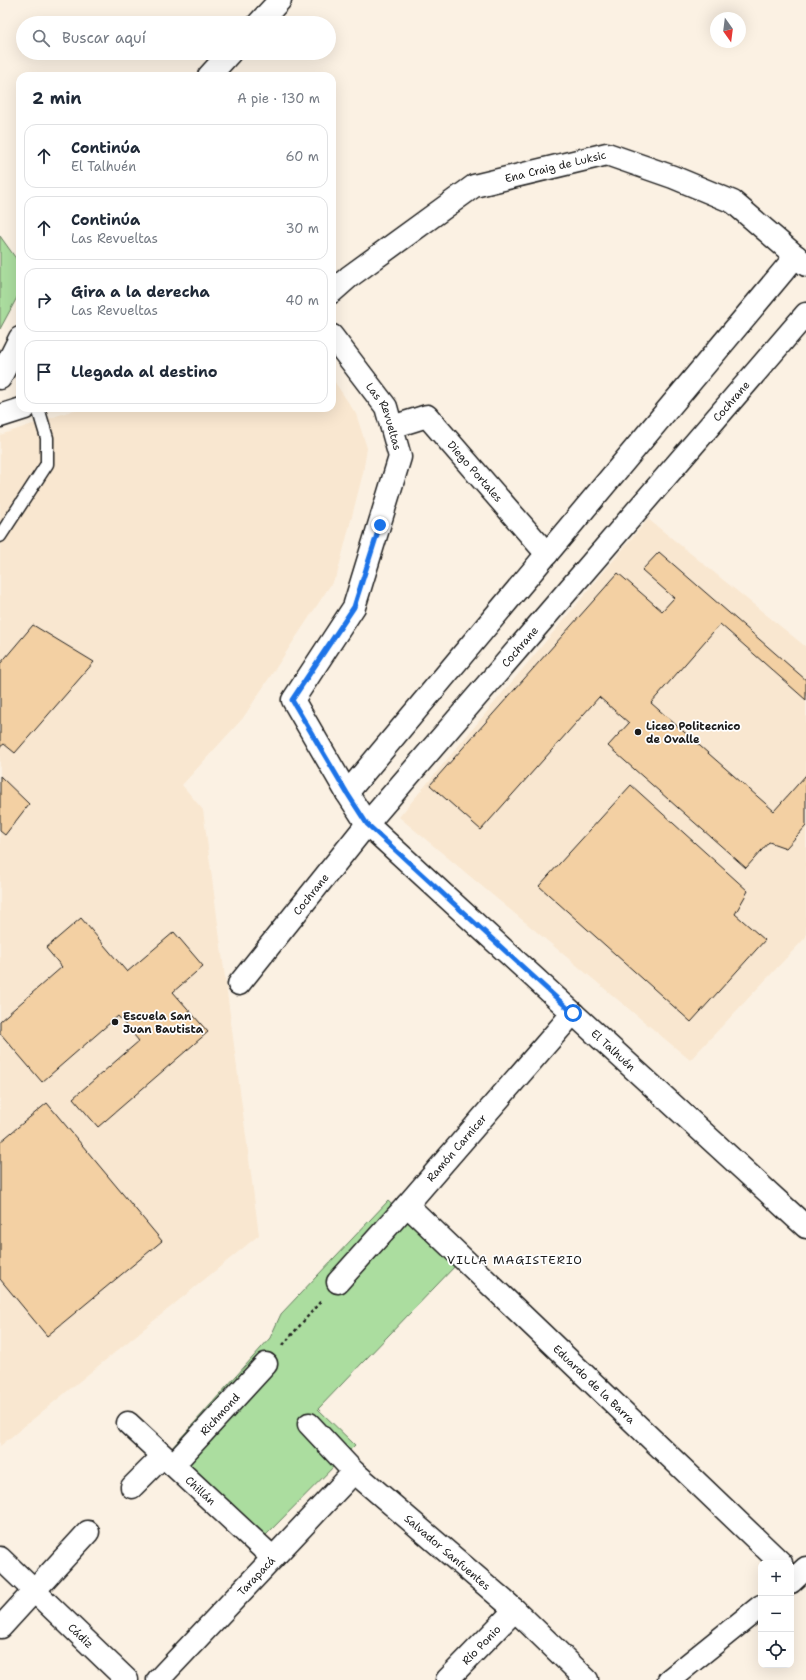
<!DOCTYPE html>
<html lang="es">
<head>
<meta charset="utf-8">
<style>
  :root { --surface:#fff; --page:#f6f6f7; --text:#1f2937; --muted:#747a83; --line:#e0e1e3 }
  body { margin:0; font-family:"Shantell Sans",sans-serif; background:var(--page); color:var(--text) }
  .controls { position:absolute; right:12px; bottom:12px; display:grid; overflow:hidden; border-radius:8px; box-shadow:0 4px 16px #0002 }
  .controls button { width:36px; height:36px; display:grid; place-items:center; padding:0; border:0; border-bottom:1px solid var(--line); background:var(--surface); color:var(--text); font:20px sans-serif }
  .compass { position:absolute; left:710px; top:12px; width:36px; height:36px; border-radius:50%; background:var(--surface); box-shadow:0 4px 16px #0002; rotate:166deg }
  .stop { position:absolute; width:12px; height:12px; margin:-9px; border:3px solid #1a73e8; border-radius:50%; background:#fff }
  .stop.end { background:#1a73e8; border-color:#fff; box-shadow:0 1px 4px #0008 }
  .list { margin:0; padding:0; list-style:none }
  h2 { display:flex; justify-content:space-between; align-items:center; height:52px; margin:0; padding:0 16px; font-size:17px }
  h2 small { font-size:13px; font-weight:400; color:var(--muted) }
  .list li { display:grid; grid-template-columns:26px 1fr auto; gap:12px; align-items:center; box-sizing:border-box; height:64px; margin:0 8px 8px; padding:0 8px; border:1px solid var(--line); border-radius:12px }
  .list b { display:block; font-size:15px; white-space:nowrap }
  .list p { margin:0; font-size:13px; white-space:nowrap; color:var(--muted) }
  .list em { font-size:13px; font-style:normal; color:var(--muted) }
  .icon { flex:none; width:22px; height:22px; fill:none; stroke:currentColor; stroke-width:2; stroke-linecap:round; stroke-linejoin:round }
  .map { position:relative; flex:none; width:806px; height:1680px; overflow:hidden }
  .search { position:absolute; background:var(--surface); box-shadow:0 4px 16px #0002; left:16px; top:16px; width:320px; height:44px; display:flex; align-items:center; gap:10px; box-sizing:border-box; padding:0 14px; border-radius:22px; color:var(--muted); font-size:15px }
  .panel { position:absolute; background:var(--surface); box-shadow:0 4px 16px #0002; left:16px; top:72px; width:320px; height:340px; border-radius:12px }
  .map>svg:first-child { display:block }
</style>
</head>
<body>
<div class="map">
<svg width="806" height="1680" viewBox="0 0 806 1680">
  <rect width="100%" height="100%" fill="#fbf1e3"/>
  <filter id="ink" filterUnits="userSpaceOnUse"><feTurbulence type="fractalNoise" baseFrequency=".025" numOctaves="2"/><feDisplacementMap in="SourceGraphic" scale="8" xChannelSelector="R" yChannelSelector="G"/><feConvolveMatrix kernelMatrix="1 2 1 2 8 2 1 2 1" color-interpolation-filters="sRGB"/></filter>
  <g filter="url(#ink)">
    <path fill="#f9e7d0" d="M332,378L356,414L367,448L363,473L337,575L243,718L182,785L203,810L259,1235L0,1446V435L80,408H332Z
      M648,519L806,647V937L690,1060L399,817Z"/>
    <path fill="#abdd9f" stroke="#647c5e" d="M0,236L20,264V292L0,329Z
      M388,1201L457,1264L318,1409L355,1445L264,1537L170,1450L270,1338L281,1314Z"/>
    <path fill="#f3d0a3" stroke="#1c1c1c" d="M659,552L806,680V700L720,624L651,703L774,811L806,775V826L786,848L769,842L746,868L608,746L629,723L599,697L481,830L430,785L618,573L662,611L674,598L642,570Z
      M33,625L94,662L15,753L4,744L0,747V664Z
      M0,776L29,804L5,835L0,831Z
      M631,785L748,891L735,914L765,940L691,1022L539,886Z
      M81,918L127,972L174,932L203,966L173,992L208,1032L98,1127L73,1098L139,1041L118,1016L42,1082L0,1033V1021L62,967L46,948Z
      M47,1103L162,1241L47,1336L0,1279V1142Z"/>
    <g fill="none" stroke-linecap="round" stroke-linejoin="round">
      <defs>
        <path id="service" d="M0,536L47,464V438L38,408"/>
        <g id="minor">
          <path d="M259,23L280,0"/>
          <path d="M209,76L230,53"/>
          <path id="s1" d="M332,336L386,407L400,457L354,607L293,700L347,793L367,824L806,1227"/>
          <path d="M0,378L20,338"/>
          <path id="s2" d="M392,427L427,416L547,554"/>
          <path d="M347,793L796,256"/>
          <path id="s3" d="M239,984L367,824L806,314"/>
          <path id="s4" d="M407,1205L781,1563"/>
          <path id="s5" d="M338,1282L407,1205L573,1013"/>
          <path id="s6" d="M128,1423L273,1558"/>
          <path d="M309,1424L354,1472"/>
          <path id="s7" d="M173,1465L266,1364"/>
          <path d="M132,1487L163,1456"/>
          <path id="s8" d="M0,1558L127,1680"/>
          <path d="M1,1627L88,1532"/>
          <path id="s9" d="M447,1680L515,1610"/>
        </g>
        <g id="tertiary">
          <path id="s10" d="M332,292L349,277L474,186L607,154L673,177L733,202L806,265"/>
          <path d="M0,416L25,408"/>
          <path d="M791,1582L806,1568"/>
          <path id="s11" d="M158,1680L354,1472L515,1610L587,1680"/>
          <path d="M669,1680L761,1606"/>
        </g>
      </defs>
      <use href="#service" stroke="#1c1c1c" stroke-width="15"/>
      <use href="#minor" stroke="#1c1c1c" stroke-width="25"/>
      <use href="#tertiary" stroke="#1c1c1c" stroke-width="25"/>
      <path stroke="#1c1c1c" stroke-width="2.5" stroke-dasharray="3 3" stroke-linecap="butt" d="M283,1345L321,1301"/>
      <use href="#service" stroke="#fff" stroke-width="12"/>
      <use href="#minor" stroke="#fff" stroke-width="22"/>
      <use href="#tertiary" stroke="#fff" stroke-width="22"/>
    </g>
  </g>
  <g fill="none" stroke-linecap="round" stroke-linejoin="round" filter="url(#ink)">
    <path stroke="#1a73e8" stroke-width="5" d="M380,525L354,607L292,700L347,793L367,824L573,1013"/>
  </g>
  <g fill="#1c1c1c" stroke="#fff" stroke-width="1.5">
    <circle cx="638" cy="732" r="4"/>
    <circle cx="115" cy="1022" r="4"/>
  </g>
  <g text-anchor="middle" stroke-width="3.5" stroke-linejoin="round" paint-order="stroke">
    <g font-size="11" fill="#1c1c1c" stroke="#fff">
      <text dy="4" stroke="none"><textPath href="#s10" startOffset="261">Ena Craig de Luksic</textPath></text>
      <text dy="4" stroke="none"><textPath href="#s3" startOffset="763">Cochrane</textPath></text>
      <text dy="4" stroke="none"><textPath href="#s1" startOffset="97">Las Revueltas</textPath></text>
      <text dy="4" stroke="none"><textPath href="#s2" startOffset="110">Diego Portales</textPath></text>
      <text dy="4" stroke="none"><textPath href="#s3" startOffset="439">Cochrane</textPath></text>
      <text dy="4" stroke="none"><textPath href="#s3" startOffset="115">Cochrane</textPath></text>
      <text dy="4" stroke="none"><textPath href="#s1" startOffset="888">El Talhuén</textPath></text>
      <text dy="4" stroke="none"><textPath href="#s5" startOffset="179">Ramón Carnicer</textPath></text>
      <text dy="4" stroke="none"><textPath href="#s4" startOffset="259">Eduardo de la Barra</textPath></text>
      <text dy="4" stroke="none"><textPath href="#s7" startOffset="69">Richmond</textPath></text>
      <text dy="4" stroke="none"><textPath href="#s6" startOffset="99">Chillán</textPath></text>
      <text dy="4" stroke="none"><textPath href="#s11" startOffset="409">Salvador Sanfuentes</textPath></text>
      <text dy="4" stroke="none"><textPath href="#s11" startOffset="143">Tarapacá</textPath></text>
      <text dy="4" stroke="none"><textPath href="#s8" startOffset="112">Cádiz</textPath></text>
      <text dy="4" stroke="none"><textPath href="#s9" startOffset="49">Río Ponio</textPath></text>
    </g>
    <g font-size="11" font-weight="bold" fill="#1c1c1c" stroke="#fff" text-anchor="start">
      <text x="646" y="730">Liceo Politecnico<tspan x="646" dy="13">de Ovalle</tspan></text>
      <text x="123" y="1020">Escuela San<tspan x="123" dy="13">Juan Bautista</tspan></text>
    </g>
    <g font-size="12" letter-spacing="1" fill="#1c1c1c" stroke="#fff">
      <text x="515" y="1264">VILLA MAGISTERIO</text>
    </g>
  </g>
</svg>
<div class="controls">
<button>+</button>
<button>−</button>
<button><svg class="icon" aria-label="locate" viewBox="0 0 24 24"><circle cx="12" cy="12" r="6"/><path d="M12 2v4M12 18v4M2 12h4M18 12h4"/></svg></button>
</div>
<svg class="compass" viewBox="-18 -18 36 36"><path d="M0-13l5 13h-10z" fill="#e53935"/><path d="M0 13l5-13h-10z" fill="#747a83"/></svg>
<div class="stop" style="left:573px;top:1013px"></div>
<div class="stop end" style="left:380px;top:525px"></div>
<div class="search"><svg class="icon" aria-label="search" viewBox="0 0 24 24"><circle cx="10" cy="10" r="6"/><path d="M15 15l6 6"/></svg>Buscar aquí</div>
<section class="panel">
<h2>2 min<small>A pie · 130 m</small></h2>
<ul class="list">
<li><svg class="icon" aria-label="ahead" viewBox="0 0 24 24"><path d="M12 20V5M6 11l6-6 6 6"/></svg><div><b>Continúa</b><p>El Talhuén</p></div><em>60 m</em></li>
<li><svg class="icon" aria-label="ahead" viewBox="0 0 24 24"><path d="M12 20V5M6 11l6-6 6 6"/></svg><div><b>Continúa</b><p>Las Revueltas</p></div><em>30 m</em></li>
<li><svg class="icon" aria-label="right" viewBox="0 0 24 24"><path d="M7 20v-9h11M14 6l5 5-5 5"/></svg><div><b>Gira a la derecha</b><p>Las Revueltas</p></div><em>40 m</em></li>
<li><svg class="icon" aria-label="arrive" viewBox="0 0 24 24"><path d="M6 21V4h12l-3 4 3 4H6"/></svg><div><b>Llegada al destino</b></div></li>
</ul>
</section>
</div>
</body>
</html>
